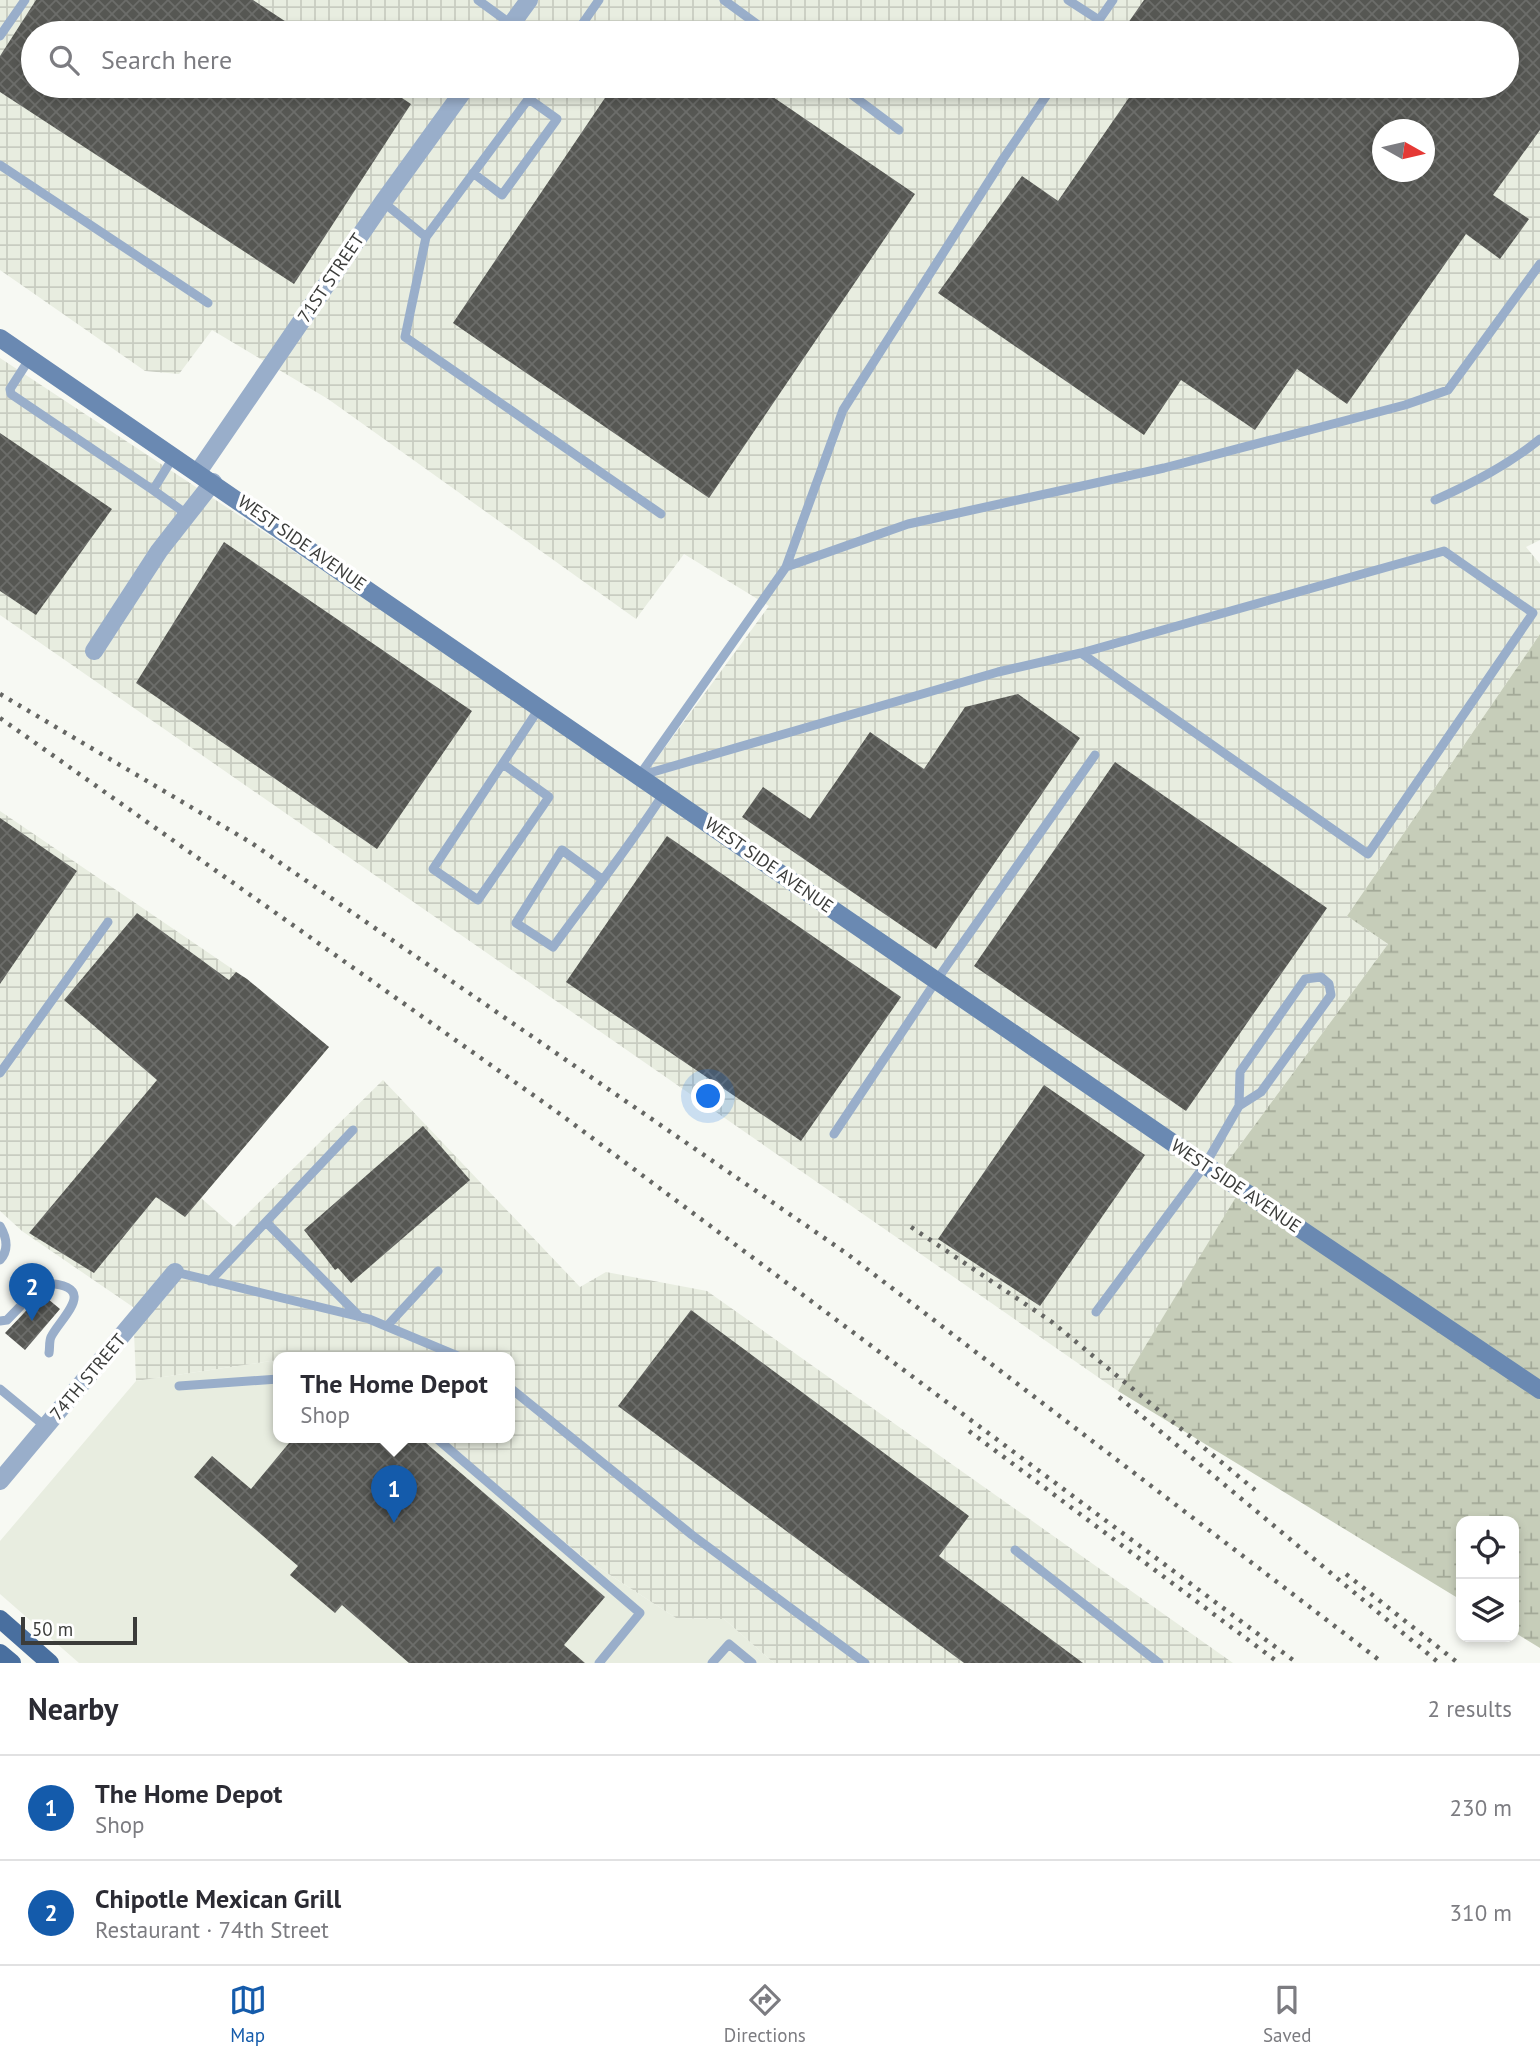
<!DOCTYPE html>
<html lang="en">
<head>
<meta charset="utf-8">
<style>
  :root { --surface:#fff; --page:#f2f2f3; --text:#2b2b33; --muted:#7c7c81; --line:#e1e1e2; --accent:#145bab }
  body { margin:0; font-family:"PT Sans",sans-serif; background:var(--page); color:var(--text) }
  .controls { position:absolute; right:21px; bottom:21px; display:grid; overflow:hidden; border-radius:14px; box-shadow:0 4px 10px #0003 }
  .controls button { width:63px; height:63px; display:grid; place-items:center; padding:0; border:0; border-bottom:2px solid var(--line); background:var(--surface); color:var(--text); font:35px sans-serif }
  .compass { position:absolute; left:1372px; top:119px; width:63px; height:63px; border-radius:50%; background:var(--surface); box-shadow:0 4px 10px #0003; rotate:98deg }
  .scale { position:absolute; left:21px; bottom:18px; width:116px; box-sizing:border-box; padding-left:7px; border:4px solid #3b3c3a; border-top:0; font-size:19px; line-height:24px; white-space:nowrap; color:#3b3c3a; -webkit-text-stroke:5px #fff; paint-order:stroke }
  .you { position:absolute; left:709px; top:1097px; width:24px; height:24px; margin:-18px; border:5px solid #fff; border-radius:50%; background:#1a73e8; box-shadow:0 0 0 10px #1a73e833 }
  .badge { display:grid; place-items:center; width:46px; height:46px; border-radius:50%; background:var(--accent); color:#fff; font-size:23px; font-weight:700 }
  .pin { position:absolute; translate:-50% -58px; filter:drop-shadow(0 2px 4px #0008) }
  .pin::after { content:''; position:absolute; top:37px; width:24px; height:21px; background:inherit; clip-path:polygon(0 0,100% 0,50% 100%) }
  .popup { position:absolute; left:273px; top:1352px; width:242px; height:91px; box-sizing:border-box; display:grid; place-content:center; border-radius:14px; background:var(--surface); filter:drop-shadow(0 2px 5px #0005); font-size:23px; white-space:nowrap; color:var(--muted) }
  .popup b { font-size:26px; color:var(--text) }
  .popup::after { content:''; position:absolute; left:50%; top:100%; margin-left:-14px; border:14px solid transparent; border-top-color:var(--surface) }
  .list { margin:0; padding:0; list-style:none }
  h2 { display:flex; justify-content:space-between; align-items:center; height:91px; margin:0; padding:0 28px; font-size:30px }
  h2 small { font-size:23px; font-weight:400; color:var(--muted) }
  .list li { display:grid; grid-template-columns:46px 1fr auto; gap:21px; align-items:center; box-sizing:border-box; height:105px; padding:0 28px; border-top:2px solid var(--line) }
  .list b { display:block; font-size:26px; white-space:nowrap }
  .list p { margin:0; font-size:23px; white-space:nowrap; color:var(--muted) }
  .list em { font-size:23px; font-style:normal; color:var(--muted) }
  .icon { flex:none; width:38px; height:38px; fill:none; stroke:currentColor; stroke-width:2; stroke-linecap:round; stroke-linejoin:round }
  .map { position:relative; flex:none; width:1540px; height:1663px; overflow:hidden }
  .search { position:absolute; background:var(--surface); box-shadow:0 4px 10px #0003; left:21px; right:21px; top:21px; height:77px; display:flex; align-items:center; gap:18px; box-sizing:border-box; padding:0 24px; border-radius:38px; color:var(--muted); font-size:26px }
  .sheet { height:301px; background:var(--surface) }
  nav { display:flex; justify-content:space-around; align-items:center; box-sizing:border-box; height:98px; border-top:2px solid var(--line); background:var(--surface); font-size:19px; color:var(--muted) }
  nav a { display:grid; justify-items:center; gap:4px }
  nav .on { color:var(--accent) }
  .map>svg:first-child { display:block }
</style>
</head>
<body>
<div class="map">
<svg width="1540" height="1663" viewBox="0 0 1540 1663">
  <defs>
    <pattern id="industrial-grid" width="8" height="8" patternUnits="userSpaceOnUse" patternTransform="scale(1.75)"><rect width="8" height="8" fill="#e8ede0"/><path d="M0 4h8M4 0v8" fill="none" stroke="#c8ccc1"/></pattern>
    <pattern id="wetland-marsh" width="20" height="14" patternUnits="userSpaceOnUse" patternTransform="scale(1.75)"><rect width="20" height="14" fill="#c6cdb9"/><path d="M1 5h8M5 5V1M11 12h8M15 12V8" fill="none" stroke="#a2a897"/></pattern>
    <pattern id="building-cross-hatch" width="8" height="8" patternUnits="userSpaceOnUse" patternTransform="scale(1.75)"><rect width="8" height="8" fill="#565753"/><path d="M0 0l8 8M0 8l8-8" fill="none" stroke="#6c6d6a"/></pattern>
  </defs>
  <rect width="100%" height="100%" fill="#f7f9f3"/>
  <path fill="#e8ede0" d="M278,1360V1437H438L584,1558L676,1618L724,1619L774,1663H79L0,1594V1541L136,1381Z"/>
  <path fill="url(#industrial-grid)" fill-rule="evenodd" d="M0,0H1540V540L1526,547L1540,564V634L1347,916L1388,944L1218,1175L1240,1192L1118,1391L0,615V358L641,780L769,606L684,554L636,619L328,399L212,330L179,374L145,371L0,270ZM33,33H1507V86H33ZM1382,130H1424V172H1382Z
    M0,811L247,979L329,1047L201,1198L234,1227L383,1080L580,1287L606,1272L707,1291L1233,1663H774L724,1619L676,1618L584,1558L438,1437H509V1357H278V1360L136,1381L133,1307L22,1231L0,1211Z"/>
  <path fill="url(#wetland-marsh)" d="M1540,634V1648L1514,1632V1521H1461V1600L1118,1391L1239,1192L1218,1175L1388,944L1347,916Z"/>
  <path fill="url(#building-cross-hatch)" fill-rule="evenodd" d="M36,0H253L303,33H33V86H384L411,104L294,284L0,92V56Z
    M1144,0H1540V130L1493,195L1529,219L1500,259L1466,234L1347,404L1297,369L1255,430L1181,380L1144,435L938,293L1022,176L1058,201L1137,86H1507V33H1121ZM1382,130H1424V172H1382Z
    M613,86H757L915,194L709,498L453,323Z
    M0,433L112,509L36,615L0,591Z
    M224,542L472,711L377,849L136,683Z
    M1018,694L1080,738L936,949L742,817L763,787L810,819L870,732L924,769L965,707Z
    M1115,762L1327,908L1186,1111L974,966Z
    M0,818L77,871L0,984Z
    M667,836L901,997L801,1141L566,982Z
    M137,913L229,980L236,972L247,979L329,1047L185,1217L156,1197L94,1273L29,1233L157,1080L64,1000Z
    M1044,1085L1145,1155L1040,1306L938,1239Z
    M423,1126L470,1180L351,1283L338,1268L335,1270L304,1230Z
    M42,1294L60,1309L25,1350L5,1333Z
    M691,1310L969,1516L939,1556L1083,1663H964L618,1406Z
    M294,1437H419L605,1597L564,1645L585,1663H409L342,1605L335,1613L290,1575L298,1566L194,1477L212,1456L251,1489Z"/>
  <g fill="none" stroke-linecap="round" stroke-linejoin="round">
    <path stroke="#99aeca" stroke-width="9" d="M478,0L511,24
      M724,0L769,33
      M1068,0L1099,20
      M576,33L599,0
      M1090,33L1113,0
      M0,36L25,0
      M538,86L426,237L405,337L661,514
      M840,86L899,130
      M0,165L208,303
      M473,173L502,195L557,119L529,99
      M383,202L426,237
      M30,358L10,389L11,394L153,490L174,456
      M153,490L188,515
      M1435,500C1473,483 1508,465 1540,439
      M786,567L908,524L1164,468L1405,405L1448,390L1540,264
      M503,764L549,797L478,900L433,869L540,707
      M639,776L998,672L1081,653L1368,854L1533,613L1444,551L1081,653
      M639,776L786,567L843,410L1003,159L1053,86
      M603,880L562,850L516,923L553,947C590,896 630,846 664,793
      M0,1073L108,922
      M834,1134L936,981L1095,755
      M266,1222L358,1315
      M0,1226C7,1238 9,1250 0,1260
      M175,1272L369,1319L460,1357
      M210,1281L353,1130
      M1096,1312L1205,1165L1239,1106L1261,1092L1331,995L1329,984L1321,977L1305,979L1240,1072L1239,1106
      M0,1321L7,1320L43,1283C102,1285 61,1317 51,1337C49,1341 50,1348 49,1353
      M387,1326L438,1271
      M179,1386L278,1379
      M509,1387L692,1535L865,1663
      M0,1389L46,1427
      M435,1437L640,1613L599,1663
      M1015,1550L1159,1663
      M712,1663L729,1644L752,1663"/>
    <path stroke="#99aeca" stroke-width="18" d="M505,33L529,0
      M198,472L383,202L467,86
      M94,651L159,551L213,482
      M0,1481L175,1272"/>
    <path stroke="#6a89b2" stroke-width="18" d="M0,338L1205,1165L1540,1390"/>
    <path stroke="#496f9f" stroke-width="18" d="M0,1619L50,1663
      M0,1653L12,1663"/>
    <path stroke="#666764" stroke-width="4.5" stroke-dasharray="3.5 7" stroke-linecap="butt" d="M0,694L250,842L846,1253L1383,1663
      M0,718L560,1114L1297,1663
      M911,1227L1052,1322L1255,1490
      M1119,1397L1439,1663
      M969,1431L1279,1663
      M1346,1574L1458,1663"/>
  </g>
  <g text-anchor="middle" stroke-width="7" stroke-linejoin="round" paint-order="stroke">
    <g font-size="18" fill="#3b3c3a" stroke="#fff">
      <text transform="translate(331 278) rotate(-56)" y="6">71ST STREET</text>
      <text transform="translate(302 543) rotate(35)" y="6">WEST SIDE AVENUE</text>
      <text transform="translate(769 865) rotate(35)" y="6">WEST SIDE AVENUE</text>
      <text transform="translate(1236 1186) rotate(34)" y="6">WEST SIDE AVENUE</text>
      <text transform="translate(88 1377) rotate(-50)" y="6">74TH STREET</text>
    </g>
  </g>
</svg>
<div class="controls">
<button><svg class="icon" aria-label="locate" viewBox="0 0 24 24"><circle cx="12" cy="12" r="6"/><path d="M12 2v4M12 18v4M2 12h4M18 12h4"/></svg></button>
<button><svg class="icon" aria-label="layers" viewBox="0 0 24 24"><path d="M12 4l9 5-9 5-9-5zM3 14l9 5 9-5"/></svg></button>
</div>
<svg class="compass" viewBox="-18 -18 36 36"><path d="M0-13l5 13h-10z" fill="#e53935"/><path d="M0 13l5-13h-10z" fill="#7c7c81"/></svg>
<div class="scale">50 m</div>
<div class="you"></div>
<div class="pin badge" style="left:394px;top:1523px">1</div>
<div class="popup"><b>The Home Depot</b>Shop</div>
<div class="pin badge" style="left:32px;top:1321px">2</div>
<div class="search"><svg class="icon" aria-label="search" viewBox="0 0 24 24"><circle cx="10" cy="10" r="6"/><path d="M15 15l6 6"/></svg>Search here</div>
</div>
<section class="sheet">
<h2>Nearby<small>2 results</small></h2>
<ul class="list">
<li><span class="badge">1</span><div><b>The Home Depot</b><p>Shop</p></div><em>230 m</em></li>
<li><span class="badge">2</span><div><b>Chipotle Mexican Grill</b><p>Restaurant · 74th Street</p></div><em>310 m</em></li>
</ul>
</section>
<nav>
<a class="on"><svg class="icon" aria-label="map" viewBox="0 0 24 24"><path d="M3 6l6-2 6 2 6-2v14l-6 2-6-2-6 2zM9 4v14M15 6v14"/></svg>Map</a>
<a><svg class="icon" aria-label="directions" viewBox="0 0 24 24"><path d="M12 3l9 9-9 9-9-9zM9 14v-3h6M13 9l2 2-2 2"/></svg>Directions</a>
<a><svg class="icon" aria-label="saved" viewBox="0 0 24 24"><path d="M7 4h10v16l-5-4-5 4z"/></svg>Saved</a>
</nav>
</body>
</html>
